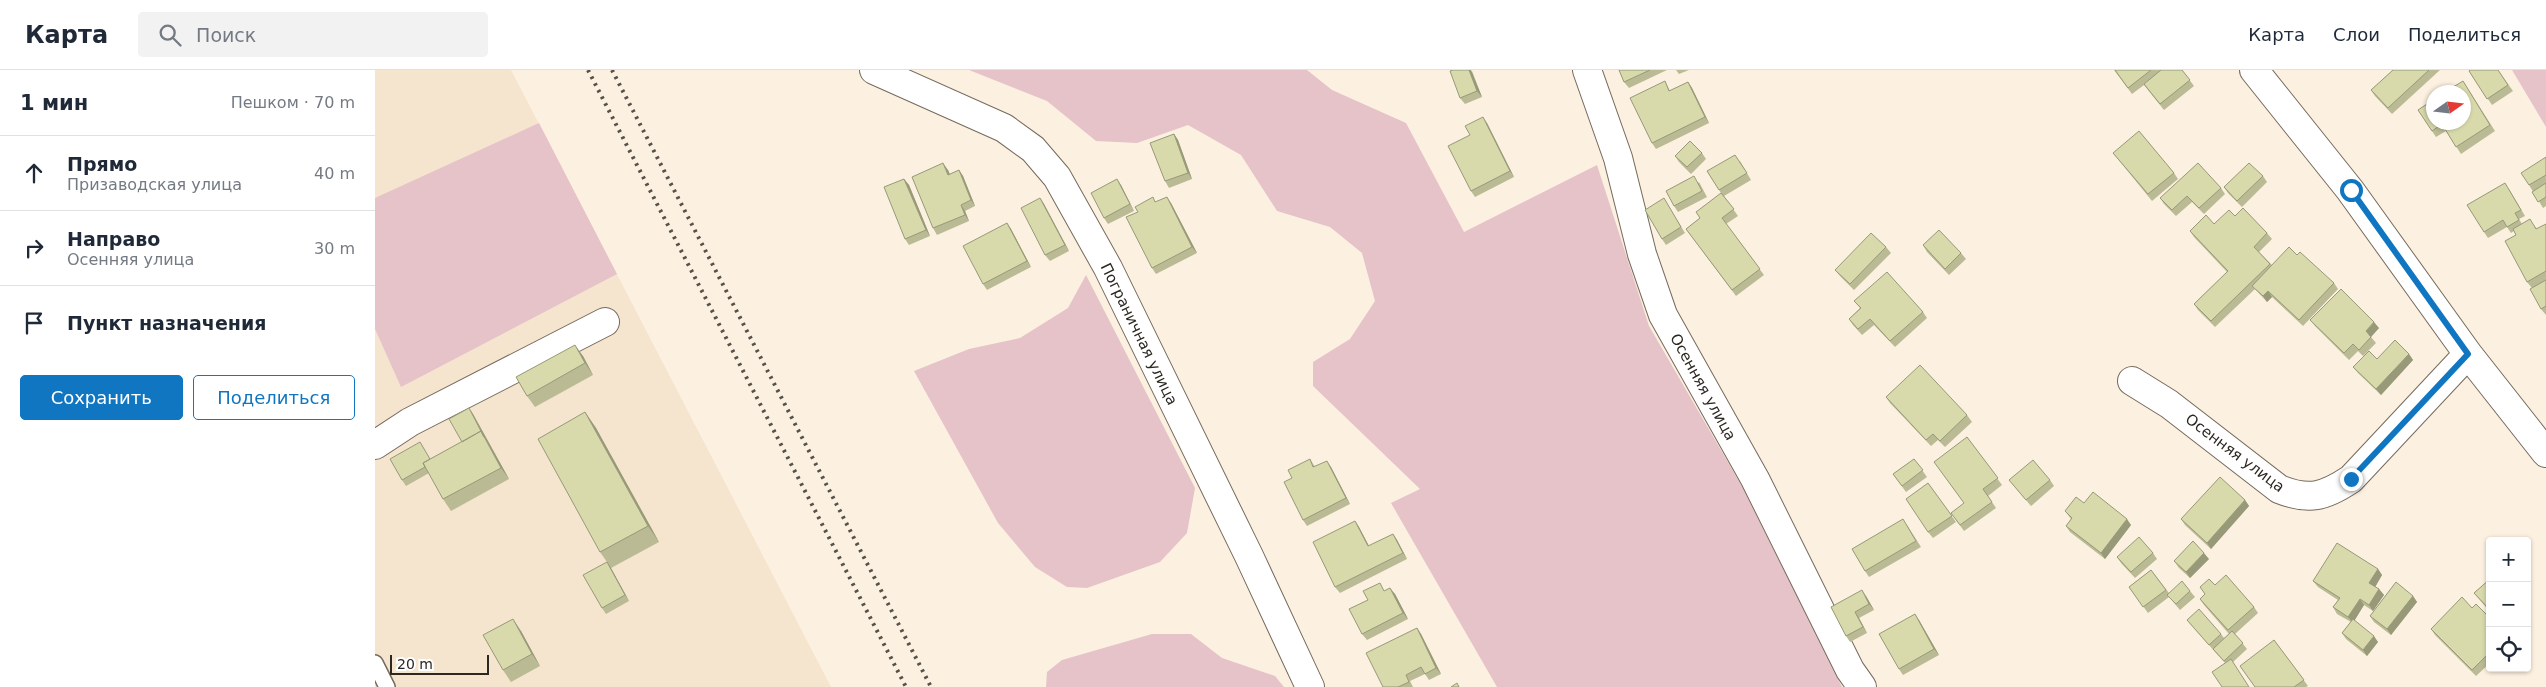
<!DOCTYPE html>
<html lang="ru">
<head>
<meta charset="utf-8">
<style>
  :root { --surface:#fff; --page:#f2f2f3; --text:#1f2937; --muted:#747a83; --line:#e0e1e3; --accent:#1076c1 }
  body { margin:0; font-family:"DejaVu Sans",sans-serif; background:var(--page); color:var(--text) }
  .controls { position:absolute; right:15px; bottom:15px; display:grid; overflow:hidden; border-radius:5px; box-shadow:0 1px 4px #0004 }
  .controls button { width:45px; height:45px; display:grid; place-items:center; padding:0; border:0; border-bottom:1px solid var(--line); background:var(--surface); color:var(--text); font:25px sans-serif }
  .compass { position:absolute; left:2051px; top:15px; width:45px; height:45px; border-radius:50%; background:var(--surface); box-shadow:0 1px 4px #0004; rotate:76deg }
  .scale { position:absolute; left:15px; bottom:12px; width:99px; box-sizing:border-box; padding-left:5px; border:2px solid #2b2721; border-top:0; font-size:14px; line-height:18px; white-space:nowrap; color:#2b2721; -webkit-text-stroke:4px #fff; paint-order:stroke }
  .stop { position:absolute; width:15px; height:15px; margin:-11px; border:4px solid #1076c1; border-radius:50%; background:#fff }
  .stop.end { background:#1076c1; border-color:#fff; box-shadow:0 1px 5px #0008 }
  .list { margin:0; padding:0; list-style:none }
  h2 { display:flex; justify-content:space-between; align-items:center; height:65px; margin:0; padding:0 20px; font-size:21px }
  h2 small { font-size:16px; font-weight:400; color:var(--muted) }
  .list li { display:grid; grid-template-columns:32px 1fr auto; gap:15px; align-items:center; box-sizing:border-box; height:75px; padding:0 20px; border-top:1px solid var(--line) }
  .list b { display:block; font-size:19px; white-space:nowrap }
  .list p { margin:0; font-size:16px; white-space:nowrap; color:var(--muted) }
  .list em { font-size:16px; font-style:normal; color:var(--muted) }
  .actions { display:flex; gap:10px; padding:15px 20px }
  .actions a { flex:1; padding:11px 0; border:1px solid var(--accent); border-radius:5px; text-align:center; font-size:18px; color:var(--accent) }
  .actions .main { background:var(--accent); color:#fff }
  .icon { flex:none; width:28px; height:28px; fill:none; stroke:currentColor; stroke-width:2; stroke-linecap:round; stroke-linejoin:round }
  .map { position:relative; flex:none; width:2171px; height:617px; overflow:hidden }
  header { display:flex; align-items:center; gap:30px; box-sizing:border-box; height:70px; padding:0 25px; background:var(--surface); border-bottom:1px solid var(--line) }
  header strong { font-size:24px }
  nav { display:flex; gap:28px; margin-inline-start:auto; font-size:18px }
  .search { width:350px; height:45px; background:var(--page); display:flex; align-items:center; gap:12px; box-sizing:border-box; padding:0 18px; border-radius:5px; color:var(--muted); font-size:19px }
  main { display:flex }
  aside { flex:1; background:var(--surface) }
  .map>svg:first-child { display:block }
</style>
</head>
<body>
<header>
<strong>Карта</strong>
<div class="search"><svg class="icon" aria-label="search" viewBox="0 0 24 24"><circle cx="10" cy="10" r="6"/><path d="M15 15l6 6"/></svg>Поиск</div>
<nav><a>Карта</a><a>Слои</a><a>Поделиться</a></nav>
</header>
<main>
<aside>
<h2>1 мин<small>Пешком · 70 m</small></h2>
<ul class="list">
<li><svg class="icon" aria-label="ahead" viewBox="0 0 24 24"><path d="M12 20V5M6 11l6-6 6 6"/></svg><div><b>Прямо</b><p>Призаводская улица</p></div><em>40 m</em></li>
<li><svg class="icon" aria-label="right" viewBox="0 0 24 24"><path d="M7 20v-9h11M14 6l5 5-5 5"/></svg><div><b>Направо</b><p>Осенняя улица</p></div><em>30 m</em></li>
<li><svg class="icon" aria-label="arrive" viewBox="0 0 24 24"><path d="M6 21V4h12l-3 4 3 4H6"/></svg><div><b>Пункт назначения</b></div></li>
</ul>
<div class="actions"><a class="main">Сохранить</a><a>Поделиться</a></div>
</aside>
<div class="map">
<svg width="2171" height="617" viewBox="0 0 2171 617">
  <rect width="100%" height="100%" fill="#fcf0e0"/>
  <path fill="#f5e4ce" d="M0,0H136L456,617H0Z"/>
  <path fill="#e5c3c9" d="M594,0H932L957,20L1031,53L1089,162L1222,95L1274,256L1368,418L1467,617H1122L1016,433L1045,419L938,316V292L975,269L1000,231L987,183L955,157L902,141L866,85L813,55L762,73L721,71L672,31Z
    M2137,0H2171V57Z
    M164,53L242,204L26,317L0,259V128Z
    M711,205L820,418L812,463L785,492L712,518L692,517L660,497L623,453L539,301L594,279L645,268L693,238Z
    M777,564H816L847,588L900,606L909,617H671L672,602L687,590Z"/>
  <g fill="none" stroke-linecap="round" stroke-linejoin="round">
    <defs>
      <path id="lane" d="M0,593L12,617"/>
      <path id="street" d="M499,0L629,58L658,79L682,107L733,198L874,486L935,617
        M1212,0L1243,88L1267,184L1288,245L1380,409L1475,600L1487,617
        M1879,0L1975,120L2093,284L2171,383
        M1757,311L1794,334L1904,419C1934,431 1949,427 1976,409L2093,284
        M0,375L35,352L230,252"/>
    </defs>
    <use href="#lane" stroke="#756a5c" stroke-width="18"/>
    <use href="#street" stroke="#756a5c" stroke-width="30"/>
    <use href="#lane" stroke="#fff" stroke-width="15"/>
    <use href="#street" stroke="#fff" stroke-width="28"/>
    <path stroke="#565149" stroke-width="4" stroke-dasharray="2.5 5" stroke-linecap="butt" d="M213,0L531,617
      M237,0L556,617"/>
  </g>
  <path fill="#babb94" d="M1244,0H1292L1254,18L1249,12Z
    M1301,0H1314L1304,4Z
    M1739,0H1807L1819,16L1789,40L1769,15L1757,24Z
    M2018,0H2065L2017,44L2000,26L1996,20Z
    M2123,0L2138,21L2117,35L2094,1Z
    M1097,1L1107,27L1090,34L1085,28Z
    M1290,11L1295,21L1313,12L1317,18L1334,53L1281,79L1277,73Z
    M2088,11L2120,61L2086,84L2071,61L2061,67L2043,40Z
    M1112,53L1139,107L1100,127L1096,121L1095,65Z
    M799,64L803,70L817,109L794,118L790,111Z
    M1327,83L1331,89L1316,104L1304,92L1300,86Z
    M1738,83L1799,103L1803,109L1777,131Z
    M2171,87V136L2168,138L2154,115Z
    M1365,91L1376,110L1349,126L1363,146L1351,154L1389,205L1361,226L1311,159L1325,148L1346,123L1332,101Z
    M573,100L575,104L584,100L588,106L600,136L590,141L594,151L562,165L558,158Z
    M1888,106L1892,112L1867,137L1853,123L1849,117Z
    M529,109L534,115L555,166L534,175L530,169Z
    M1324,112L1332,127L1303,142L1299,136Z
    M746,115L759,141L733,154L729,148Z
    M1846,118L1850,124L1829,144L1817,132L1801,146L1789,134L1785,128Z
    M2134,119L2150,146L2144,149L2147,154L2159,155L2162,159L2171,154V210L2157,218L2152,212L2141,165L2139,161L2136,163L2132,157L2113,168L2109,162Z
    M665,128L669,134L694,181L675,191L670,185Z
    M781,132L796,133L822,183L781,204L777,198Z
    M1293,135L1310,163L1291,175L1287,169Z
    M1860,146L1892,163L1897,169L1884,182L1897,195L1922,185L1959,213L1963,219L1928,256L1897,227L1892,232L1880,219L1840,257L1823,240L1819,234L1852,202L1819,167L1815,161L1839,154Z
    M632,153L636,159L656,197L612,220L608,214Z
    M1548,175L1586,183L1591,189L1574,205L1552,182Z
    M1511,177L1516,183L1479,220L1465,206L1460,200Z
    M2171,210V245L2166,239Z
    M1479,231L1548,242L1552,248L1520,277L1499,255L1487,265L1478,255L1474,249L1485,238Z
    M1935,250L2004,258L1996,267L2001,273L1988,286L1983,281L1974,290L1940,256Z
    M2034,284L2038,290L2006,325L1983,303L1978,297L2002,289Z
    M208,286L218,305L160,337L152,326Z
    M1511,327L1592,345L1597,352L1570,377L1563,370L1556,376L1515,333Z
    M94,338L98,344L134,409L76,441L68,429L54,403L31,416L27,410L45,372L55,389L87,372Z
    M210,342L221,358L284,472L236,498L254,531L231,544L227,538L232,492L225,482Z
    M1592,367L1627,415L1613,426L1621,438L1589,461L1576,443L1589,434Z
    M935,389L940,397H956L975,434L932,456L928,450L917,408Z
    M1539,389L1552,407L1531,422L1518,404Z
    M1634,410H1675L1679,416L1656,436Z
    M1553,413L1581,452L1558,468L1553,462Z
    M1870,430L1874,436L1836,479L1810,455L1806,449Z
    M1709,433L1756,455L1730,489L1695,462L1691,456L1696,449L1690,441Z
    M980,451L984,457L994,476L1018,464L1022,470L1032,489L965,523L960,517Z
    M1532,455L1546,477L1494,507L1490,501Z
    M1778,483L1782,489L1760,508L1746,493L1742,487Z
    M1834,489L1815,508L1804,498L1799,491Z
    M2003,499L2007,505L2000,517L2004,519L2009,525L1998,541L1989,535L1979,551L2003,572L1992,586L1971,569L1967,563L1976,552L1962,544L1958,537L1963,530L1943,517L1938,511Z
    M1776,500L1794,523L1815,521L1820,527L1805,540L1794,527L1773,543L1754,517Z
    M2115,509V542L2099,523Z
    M1840,515L1879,537L1883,543L1860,564L1872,579L1858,592L1850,593L1817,556L1812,550L1846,564L1849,568L1854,564L1829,535L1825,529L1830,524L1825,517Z
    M1010,521L1020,524L1033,549L992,570L987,564Z
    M1491,526L1499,540L1484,548L1492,563L1475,572L1471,566L1456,537Z
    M2038,526L2042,532L2016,565L1999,552L1995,546Z
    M2097,538L2115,548V593L2101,606L2060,565L2056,559Z
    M1544,550L1564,585L1528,605L1524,599Z
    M1042,558L1046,564L1066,604L1054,610L1050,604L1035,611L1038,617H1008Z
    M146,561L165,596L136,612L128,600Z
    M1899,570L1933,616L1931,617H1880Z"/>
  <path fill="#979978" d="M1094,0H1096L1107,27L1102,21Z
    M1313,12L1317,18L1334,53L1330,47Z
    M1108,47L1112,53L1139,107L1135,101Z
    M799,64L803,70L817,109L813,103Z
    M568,93L573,100L577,111L573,105Z
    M584,100L588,106L600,136L596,130Z
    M529,109L534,115L555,166L551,160Z
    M742,109L746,115L759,141L755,134Z
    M792,127L796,133L822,183L817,177Z
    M665,128L669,134L694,181L690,175Z
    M586,135L590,141L594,151L590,145Z
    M632,153L636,159L656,197L652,191Z
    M1893,221L1897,227L1892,232L1888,226Z
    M1999,252L2004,258L1995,268L1991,261Z
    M200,275L208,286L218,305L210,293Z
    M2034,284L2038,290L2006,325L2001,319Z
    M94,338L98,344L134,409L126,398Z
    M210,342L221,358L284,472L273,456Z
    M952,391L956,397L975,434L971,428Z
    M1870,430L1874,436L1836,479L1832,473Z
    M1752,449L1756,455L1730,489L1726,483Z
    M980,451L984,457L997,482L993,476Z
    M1018,464L1022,470L1032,489L1028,483Z
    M1829,483L1834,489L1815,508L1811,502Z
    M232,492L236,498L254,531L250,525Z
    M2003,499L2007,505L1999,519L1994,513Z
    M1015,518L1020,524L1033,549L1028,543Z
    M2004,519L2009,525L1998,541L1994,535Z
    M1487,520L1491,526L1499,540L1494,534Z
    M2038,526L2042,532L2016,565L2012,559Z
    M1985,529L1989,535L1978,553L1973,547Z
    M1480,542L1484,548L1492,563L1488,557Z
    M1540,544L1544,550L1564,585L1559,579Z
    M138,549L146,561L165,596L157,584Z
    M1042,558L1046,564L1066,604L1061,598Z
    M1999,566L2003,572L1992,586L1988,580Z"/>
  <path fill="#d8daac" stroke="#979978" d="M1078,0H1094L1102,21L1085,28L1075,1Z
    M1244,0H1275L1249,12Z
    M1740,0H1776L1753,18Z
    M1786,0H1807L1815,10L1785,34L1769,14Z
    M2018,0H2054L2013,38L1996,20Z
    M2095,0H2123L2133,15L2112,29L2094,1Z
    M1290,11L1294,21L1313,12L1330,47L1277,73L1255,28Z
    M2088,11L2115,55L2081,77L2067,54L2057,61L2043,40L2058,30V52H2088V22H2070Z
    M1108,47L1135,101L1096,121L1073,76L1095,65L1090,56Z
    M1764,61L1799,103L1773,124L1738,83Z
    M799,64L813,103L790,111L775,73Z
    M1315,71L1327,83L1312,97L1300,86Z
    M1360,85L1372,103L1344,120L1332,101Z
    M2171,87V105L2154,115L2146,103Z
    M568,93L573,105L584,100L596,130L586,135L590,145L558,158L537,107Z
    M1823,93L1846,118L1824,138L1812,126L1797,140L1785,128Z
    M1874,93L1888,106L1862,131L1849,117Z
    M1319,106L1327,121L1299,136L1291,121Z
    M529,109L551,160L530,169L509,117Z
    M742,109L755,134L729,148L716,123Z
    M2130,113L2146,140L2140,143L2144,150L2132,157L2128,150L2109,162L2092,135Z
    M2171,113V127L2163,132L2157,122Z
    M1346,123L1359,139L1347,148L1385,199L1357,220L1311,159L1325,148L1321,142Z
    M778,127L780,132L792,127L817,177L777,198L751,147L763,142L760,137Z
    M665,128L690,175L670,185L646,138Z
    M1289,128L1306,157L1287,169L1270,140Z
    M1868,138L1892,163L1879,177L1895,194L1836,251L1819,234L1853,201L1815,161L1831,145L1839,154L1854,140L1860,146Z
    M2155,149L2161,159L2171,154V201L2152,212L2130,171L2141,165L2138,159Z
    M632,153L652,191L608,214L588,176Z
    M1564,160L1586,183L1570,199L1548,175Z
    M1496,163L1511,177L1475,214L1460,200Z
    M1914,177L1922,185L1925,182L1959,213L1924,250L1893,221L1888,226L1877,216Z
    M1512,202L1548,242L1515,271L1495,249L1483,259L1474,249L1486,238L1479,231Z
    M2171,210V236L2166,239L2155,219Z
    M1966,219L1999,252L1991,261L1996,267L1984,280L1978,274L1969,283L1935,250Z
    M2020,270L2034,284L2001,319L1978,297L1994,281L2002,289Z
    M200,275L210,293L152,326L141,307Z
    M1545,295L1592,345L1565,371L1558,364L1551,370L1511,327Z
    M94,338L109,367L106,361L87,372L74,349Z
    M210,342L273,456L225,482L163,369Z
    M106,361L126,398L68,429L48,393Z
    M1592,367L1623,408L1608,419L1617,432L1585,455L1576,443L1589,433L1559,392Z
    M45,372L55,389L48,393L50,397L27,410L15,389Z
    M935,389L938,397L952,391L971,428L928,450L909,412L917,408L913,400Z
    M1539,389L1548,400L1527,416L1518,404Z
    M1658,390L1675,410L1651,430L1634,410Z
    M1845,407L1870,430L1832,473L1806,449Z
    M1553,413L1577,446L1553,462L1531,429Z
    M1718,422L1752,449L1726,483L1691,456L1697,448L1690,441L1701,427L1709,433Z
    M1528,449L1541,471L1490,501L1477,479Z
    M980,451L993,476L1018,464L1028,483L960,517L938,472Z
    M1764,467L1778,483L1756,502L1742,487Z
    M1818,471L1829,483L1811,502L1799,491Z
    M1962,473L2003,499L1994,513L2004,519L1994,535L1985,529L1973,547L1958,537L1965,528L1938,511Z
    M232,492L250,525L227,538L208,505Z
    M1776,500L1791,520L1768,537L1754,517Z
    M1851,505L1879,537L1853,560L1825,529L1830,524L1825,517L1834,509L1840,515Z
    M2115,509V540L2099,523Z
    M1807,511L1815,521L1801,534L1792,525Z
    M2021,512L2038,526L2012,559L1995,546Z
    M1005,513L1009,521L1015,518L1028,543L987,564L974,539L993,530L988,521Z
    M1487,520L1494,534L1480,542L1488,557L1471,566L1456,537Z
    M2087,527L2097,538L2101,534L2115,548V582L2097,600L2056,559Z
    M1824,539L1846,564L1834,575L1812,550Z
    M1540,544L1559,579L1524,599L1504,564Z
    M138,549L157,584L128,600L108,565Z
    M1978,549L1999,566L1988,580L1967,563Z
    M1042,558L1061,598L1050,604L1046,597L1031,605L1034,612L1023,617H1008L991,583Z
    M1857,561L1868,573L1849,591L1838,579Z
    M1899,570L1929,610L1919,617H1880L1865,596Z
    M1856,589L1874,617H1847L1837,602Z
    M1082,613L1084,617H1076Z"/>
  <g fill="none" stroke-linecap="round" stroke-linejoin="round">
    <path stroke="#1076c1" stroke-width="6" d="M1976,120L2093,284L1976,409"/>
  </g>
  <g text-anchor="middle" stroke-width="4" stroke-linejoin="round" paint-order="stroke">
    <g font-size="15" fill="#2b2721" stroke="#fff">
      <text transform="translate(764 264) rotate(64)" y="5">Пограничная улица</text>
      <text transform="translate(1328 317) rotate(61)" y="5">Осенняя улица</text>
      <text transform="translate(1860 383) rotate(37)" y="5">Осенняя улица</text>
    </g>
  </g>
</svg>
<div class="controls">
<button>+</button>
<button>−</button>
<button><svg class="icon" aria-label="locate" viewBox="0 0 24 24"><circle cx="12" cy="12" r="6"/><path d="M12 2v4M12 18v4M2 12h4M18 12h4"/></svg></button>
</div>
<svg class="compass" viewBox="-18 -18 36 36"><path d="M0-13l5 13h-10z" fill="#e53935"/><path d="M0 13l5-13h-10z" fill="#747a83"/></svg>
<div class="scale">20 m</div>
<div class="stop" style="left:1976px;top:120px"></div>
<div class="stop end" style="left:1976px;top:409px"></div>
</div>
</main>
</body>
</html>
